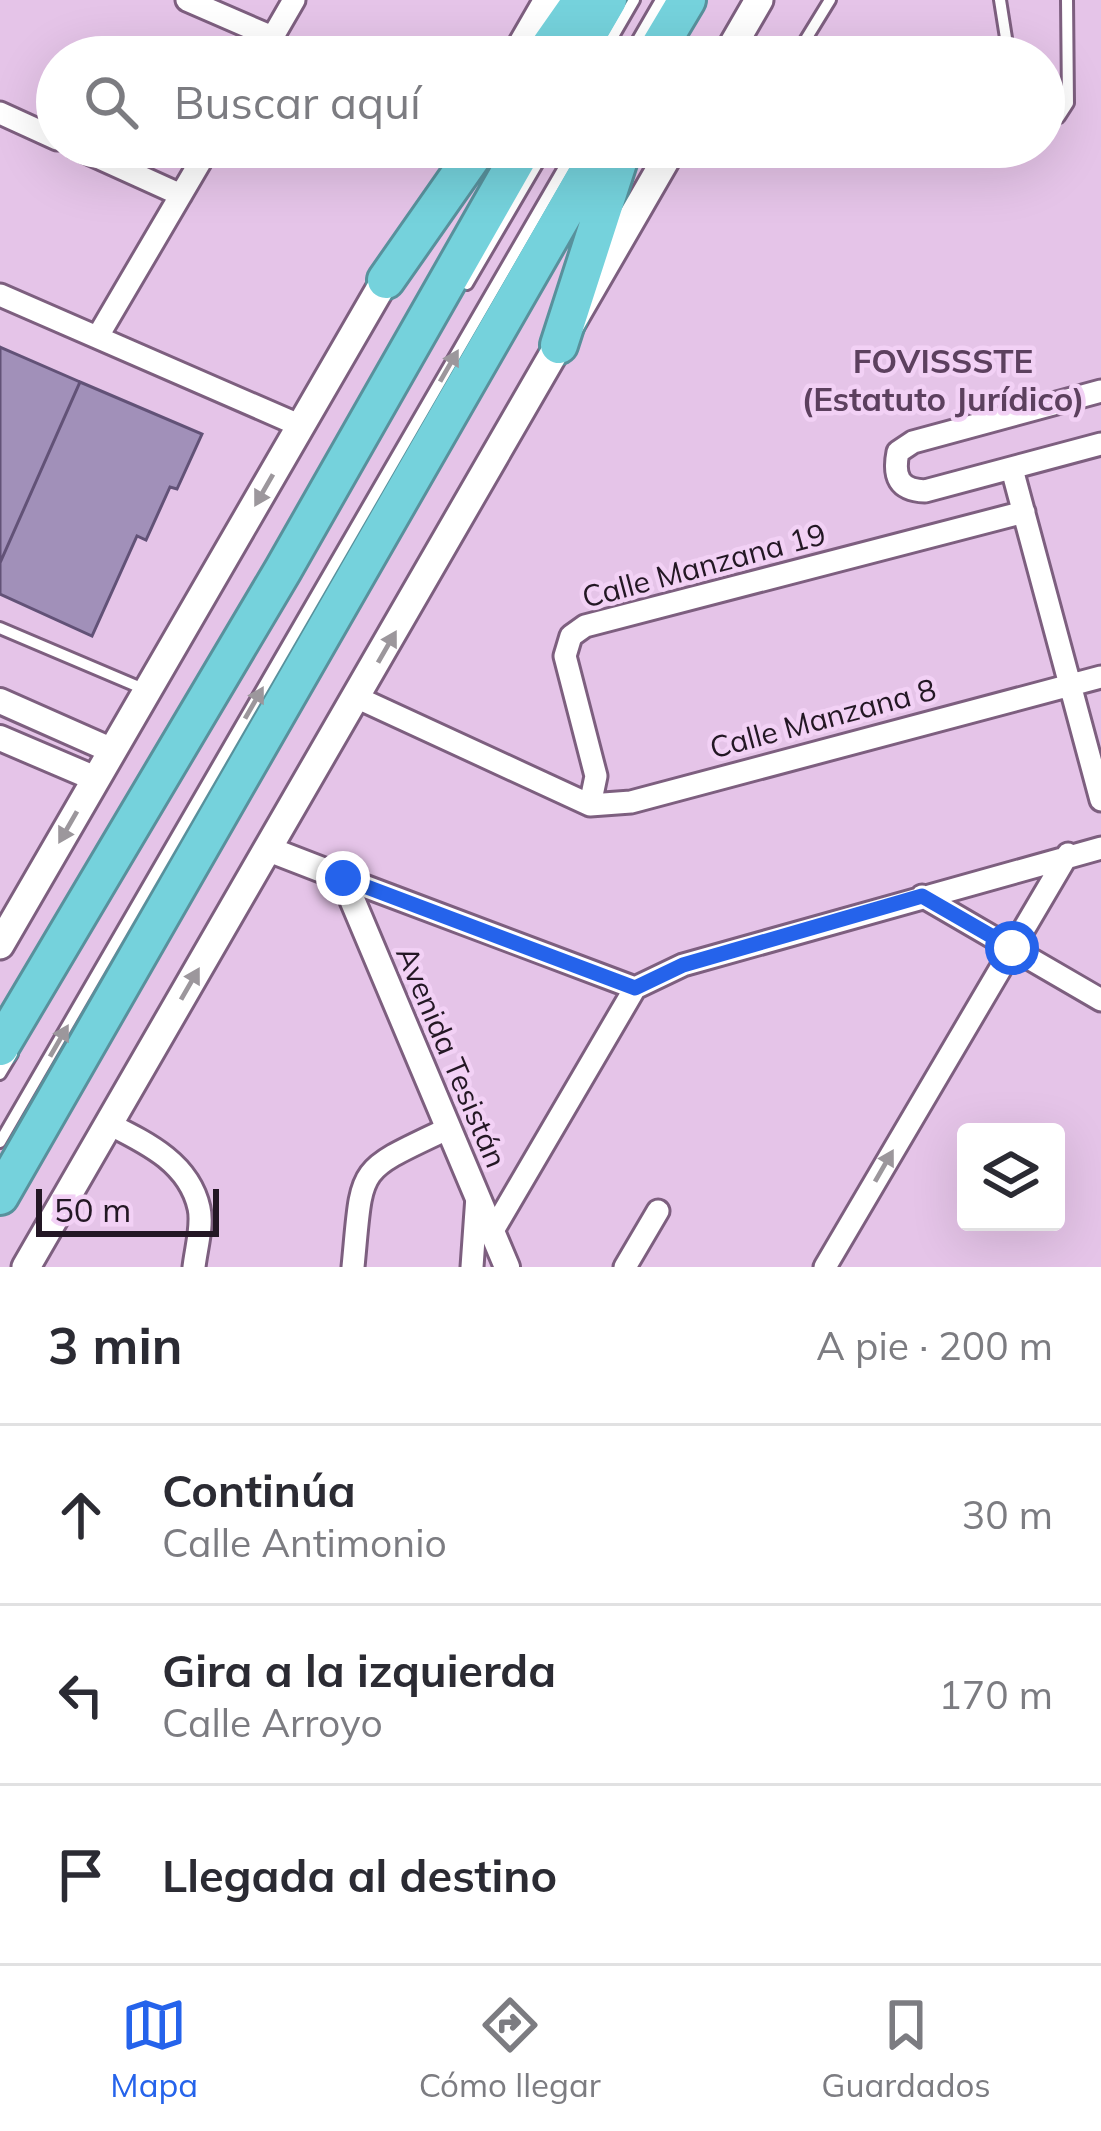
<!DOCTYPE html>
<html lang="es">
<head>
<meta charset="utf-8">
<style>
  :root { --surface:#fff; --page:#f2f2f3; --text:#2b2b33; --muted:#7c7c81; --line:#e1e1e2; --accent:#2563eb }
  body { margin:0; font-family:Mulish,sans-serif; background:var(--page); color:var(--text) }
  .controls { position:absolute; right:36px; bottom:36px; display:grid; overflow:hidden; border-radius:12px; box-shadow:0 12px 48px #0002 }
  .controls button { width:108px; height:108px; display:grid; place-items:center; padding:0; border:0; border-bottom:3px solid var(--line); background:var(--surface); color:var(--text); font:60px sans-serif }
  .scale { position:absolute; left:36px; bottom:30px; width:183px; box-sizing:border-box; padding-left:12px; border:6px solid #231724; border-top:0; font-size:33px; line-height:42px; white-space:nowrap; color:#231724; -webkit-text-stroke:9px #f2d1f5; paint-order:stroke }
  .stop { position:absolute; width:36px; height:36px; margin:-27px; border:9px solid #2563eb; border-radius:50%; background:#fff }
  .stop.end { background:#2563eb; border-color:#fff; box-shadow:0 3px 12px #0008 }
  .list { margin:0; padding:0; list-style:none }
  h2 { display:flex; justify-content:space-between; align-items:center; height:156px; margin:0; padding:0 48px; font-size:51px }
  h2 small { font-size:39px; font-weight:400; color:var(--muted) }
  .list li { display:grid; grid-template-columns:78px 1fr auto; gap:36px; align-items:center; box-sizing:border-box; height:180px; padding:0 48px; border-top:3px solid var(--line) }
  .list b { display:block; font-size:45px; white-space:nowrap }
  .list p { margin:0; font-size:39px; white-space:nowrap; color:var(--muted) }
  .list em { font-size:39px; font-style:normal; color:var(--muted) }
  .icon { flex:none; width:66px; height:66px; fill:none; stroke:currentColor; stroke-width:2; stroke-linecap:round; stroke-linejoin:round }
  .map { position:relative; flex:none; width:1101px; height:1267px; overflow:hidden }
  .search { position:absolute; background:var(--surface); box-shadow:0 12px 48px #0002; left:36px; right:36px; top:36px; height:132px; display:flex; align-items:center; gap:30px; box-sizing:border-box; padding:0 42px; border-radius:66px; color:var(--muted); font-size:45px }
  .sheet { height:696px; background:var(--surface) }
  nav { display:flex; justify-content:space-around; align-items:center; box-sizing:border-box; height:168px; border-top:3px solid var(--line); background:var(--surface); font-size:33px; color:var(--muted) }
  nav a { display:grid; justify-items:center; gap:6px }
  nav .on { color:var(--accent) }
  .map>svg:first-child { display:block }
</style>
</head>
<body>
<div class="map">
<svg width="1101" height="1267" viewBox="0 0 1101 1267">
  <rect width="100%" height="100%" fill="#e5c4e8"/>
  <path fill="#a190b9" stroke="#625277" stroke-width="3" d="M0,347L80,382L0,563Z
    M80,382L202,434L177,489L170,487L146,540L137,536L92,636L0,594V563Z"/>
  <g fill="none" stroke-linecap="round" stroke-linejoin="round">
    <defs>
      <path id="service" d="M1000,0L1009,57
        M601,57L634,0
        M628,57L661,0
        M795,57L830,0
        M1044,120L1059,117L1068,103L1067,0
        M467,284L547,147
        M0,628L146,690
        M0,1074L12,1054
        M0,1142L576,147"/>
      <path id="minor" d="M187,0L272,37
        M261,57L294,0
        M0,113L57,139
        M75,147L181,195
        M0,295L301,426
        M98,336L209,147
        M1101,391L913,442L898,452C893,477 899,490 925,491L1101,444
        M1012,469L1101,800
        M358,698L590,805L631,802L1101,677
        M590,805L596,776L565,656L571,636L585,626L1024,512
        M343,878L635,988L683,965L1101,848
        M922,896L1101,1000
        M109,1124C147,1143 189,1163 199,1208C203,1225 196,1249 194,1267
        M491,1234L635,988
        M353,1267C363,1164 354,1173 449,1128
        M472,1267L477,1196
        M625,1267L658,1211
        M825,1267L1068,854"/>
      <path id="tertiary" d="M0,701L113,751
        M0,738L96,779
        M268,849L343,878L507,1267"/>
      <path id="secondary" d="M515,57L548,0
        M726,57L759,0
        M0,945L395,263
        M26,1267L673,147"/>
      <path id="motorway" d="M542,57L582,0
        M575,57L608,0
        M653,57L687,0
        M386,280L479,147
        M559,345L623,147
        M0,1047L283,570L524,147
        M0,1196L602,147"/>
    </defs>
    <use href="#service" stroke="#7d5f7f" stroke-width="16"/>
    <use href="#minor" stroke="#7d5f7f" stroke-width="27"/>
    <use href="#tertiary" stroke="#7d5f7f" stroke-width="30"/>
    <use href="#secondary" stroke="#7d5f7f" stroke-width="33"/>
    <use href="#motorway" stroke="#58919c" stroke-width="42"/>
    <use href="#service" stroke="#fff" stroke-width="10"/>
    <use href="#minor" stroke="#fff" stroke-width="21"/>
    <use href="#tertiary" stroke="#fff" stroke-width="24"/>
    <use href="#secondary" stroke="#fff" stroke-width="27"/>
    <use href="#motorway" stroke="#75d2dc" stroke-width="36"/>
  </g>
  <defs><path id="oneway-solid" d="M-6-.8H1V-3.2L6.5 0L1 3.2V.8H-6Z" transform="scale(3)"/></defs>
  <g fill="#9c979c">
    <use href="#oneway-solid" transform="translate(449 366) rotate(-60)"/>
    <use href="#oneway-solid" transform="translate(264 490) rotate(120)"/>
    <use href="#oneway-solid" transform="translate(387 647) rotate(-60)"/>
    <use href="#oneway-solid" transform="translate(254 703) rotate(-60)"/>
    <use href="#oneway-solid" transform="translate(68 827) rotate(120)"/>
    <use href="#oneway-solid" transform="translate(190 984) rotate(-60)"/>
    <use href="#oneway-solid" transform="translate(59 1041) rotate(-60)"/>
    <use href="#oneway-solid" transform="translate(884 1166) rotate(-60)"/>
  </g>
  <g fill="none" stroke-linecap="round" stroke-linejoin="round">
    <path stroke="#2563eb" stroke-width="15" d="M343,878L635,988L683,965L922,896L1012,948"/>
  </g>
  <g text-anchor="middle" stroke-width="9" stroke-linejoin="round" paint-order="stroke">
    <g font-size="30" fill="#231724" stroke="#f2d1f5">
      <text transform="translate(704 566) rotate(-15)" y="10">Calle Manzana 19</text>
      <text transform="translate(823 719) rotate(-15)" y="10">Calle Manzana 8</text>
      <text transform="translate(451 1057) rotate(67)" y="10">Avenida Tesistán</text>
    </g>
    <g font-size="33" font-weight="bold" fill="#5c405e" stroke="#f2d1f5">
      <text x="943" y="373">FOVISSSTE<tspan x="943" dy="38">(Estatuto Jurídico)</tspan></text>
    </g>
  </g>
</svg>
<div class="controls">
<button><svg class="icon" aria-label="layers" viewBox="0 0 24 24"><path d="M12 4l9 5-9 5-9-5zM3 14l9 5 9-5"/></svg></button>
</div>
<div class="scale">50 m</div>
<div class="stop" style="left:1012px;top:948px"></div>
<div class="stop end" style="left:343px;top:878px"></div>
<div class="search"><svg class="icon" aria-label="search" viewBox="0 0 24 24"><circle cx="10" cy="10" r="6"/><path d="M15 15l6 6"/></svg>Buscar aquí</div>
</div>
<section class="sheet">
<h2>3 min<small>A pie · 200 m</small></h2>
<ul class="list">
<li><svg class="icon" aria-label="ahead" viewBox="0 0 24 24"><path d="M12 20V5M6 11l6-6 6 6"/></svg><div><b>Continúa</b><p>Calle Antimonio</p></div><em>30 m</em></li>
<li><svg class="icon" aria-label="left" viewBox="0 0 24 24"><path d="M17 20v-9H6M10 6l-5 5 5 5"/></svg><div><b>Gira a la izquierda</b><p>Calle Arroyo</p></div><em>170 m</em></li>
<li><svg class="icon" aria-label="arrive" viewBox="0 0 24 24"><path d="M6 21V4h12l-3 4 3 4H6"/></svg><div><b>Llegada al destino</b></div></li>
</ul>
</section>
<nav>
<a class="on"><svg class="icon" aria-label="map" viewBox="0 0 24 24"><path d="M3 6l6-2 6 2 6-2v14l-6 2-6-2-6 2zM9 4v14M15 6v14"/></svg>Mapa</a>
<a><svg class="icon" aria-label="directions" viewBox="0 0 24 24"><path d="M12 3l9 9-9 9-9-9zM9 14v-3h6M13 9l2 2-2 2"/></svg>Cómo llegar</a>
<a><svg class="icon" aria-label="saved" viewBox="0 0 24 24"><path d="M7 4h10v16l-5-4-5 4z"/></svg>Guardados</a>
</nav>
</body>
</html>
